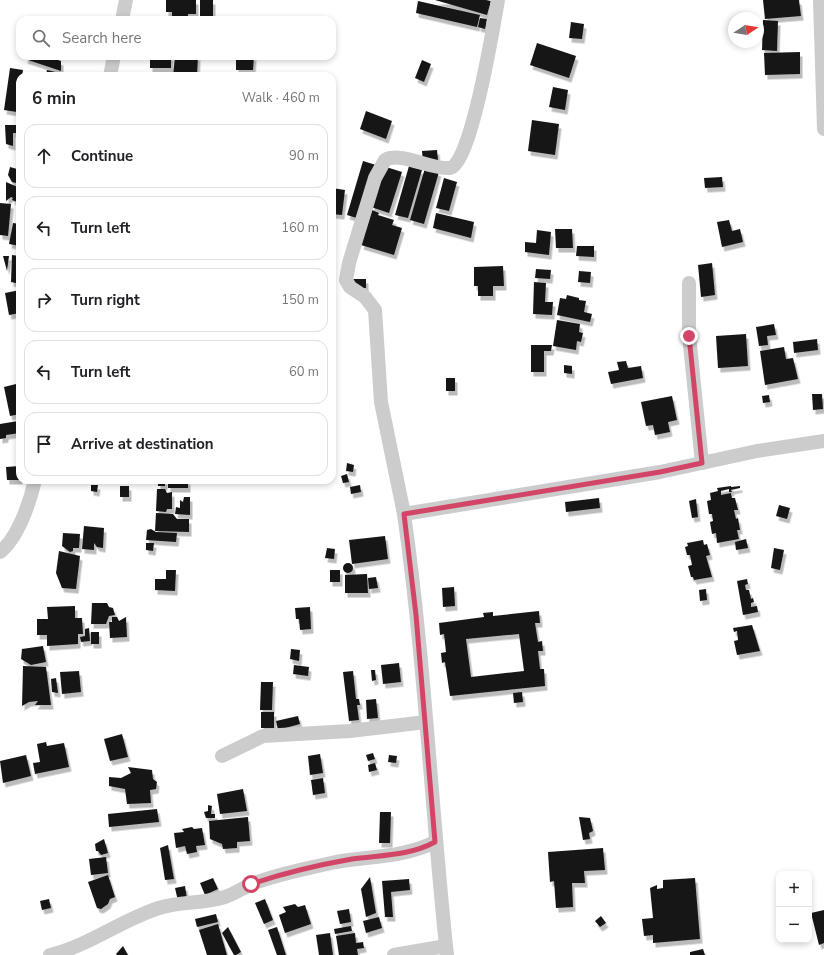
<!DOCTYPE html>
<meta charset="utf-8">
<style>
:root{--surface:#fff;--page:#f6f6f6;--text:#202124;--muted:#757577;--line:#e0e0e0}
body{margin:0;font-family:"Nunito Sans",sans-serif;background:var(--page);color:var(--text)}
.controls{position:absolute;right:12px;bottom:12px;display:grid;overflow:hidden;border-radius:8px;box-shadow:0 2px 6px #0003}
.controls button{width:36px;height:36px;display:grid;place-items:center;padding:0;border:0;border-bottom:1px solid var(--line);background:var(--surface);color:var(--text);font:20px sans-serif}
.compass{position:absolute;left:728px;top:12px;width:36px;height:36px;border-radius:50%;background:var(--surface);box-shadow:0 2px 6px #0003;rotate:78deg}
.stop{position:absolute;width:12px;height:12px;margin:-9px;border:3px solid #d34566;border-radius:50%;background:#fff}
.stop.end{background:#d34566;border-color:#fff;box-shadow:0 1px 4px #0008}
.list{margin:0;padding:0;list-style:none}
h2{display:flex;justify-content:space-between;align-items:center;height:52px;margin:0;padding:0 16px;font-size:17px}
h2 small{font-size:13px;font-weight:400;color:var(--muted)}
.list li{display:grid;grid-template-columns:26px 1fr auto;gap:12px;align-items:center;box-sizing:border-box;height:64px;margin:0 8px 8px;padding:0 8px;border:1px solid var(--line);border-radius:12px}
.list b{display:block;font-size:15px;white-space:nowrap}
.list em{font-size:13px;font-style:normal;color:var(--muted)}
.icon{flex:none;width:22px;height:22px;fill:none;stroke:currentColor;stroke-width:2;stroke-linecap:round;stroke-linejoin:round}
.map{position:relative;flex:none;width:824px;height:955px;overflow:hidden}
.search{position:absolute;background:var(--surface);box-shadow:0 2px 6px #0003;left:16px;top:16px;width:320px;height:44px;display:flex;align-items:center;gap:10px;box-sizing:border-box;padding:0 14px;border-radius:12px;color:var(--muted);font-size:15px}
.panel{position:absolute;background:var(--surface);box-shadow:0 2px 6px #0003;left:16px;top:72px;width:320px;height:412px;border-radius:12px}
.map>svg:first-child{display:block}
.building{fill:#161616;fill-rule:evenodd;filter:url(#shadow)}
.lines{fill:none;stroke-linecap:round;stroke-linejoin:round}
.street{stroke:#ccc;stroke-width:14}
.route{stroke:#d34566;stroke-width:5}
</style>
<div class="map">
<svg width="824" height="955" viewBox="0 0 824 955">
<defs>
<filter id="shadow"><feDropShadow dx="2.5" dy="4.5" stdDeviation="0" flood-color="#0004"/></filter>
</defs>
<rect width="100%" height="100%" fill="#fff"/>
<!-- building -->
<g class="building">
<polygon points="166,0 196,0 196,14 188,14 188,19 172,19 172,12 166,12"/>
<rect x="200" y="0" width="13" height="18"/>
<polygon points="435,0 486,0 491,1 487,15"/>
<polygon points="763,0 799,0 801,16 765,19"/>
<polygon points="418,1 480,15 477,27 416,13"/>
<polygon points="480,18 487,19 485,29 478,27"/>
<polygon points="763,20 778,21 777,51 762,50"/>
<polygon points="571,22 584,24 582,39 569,38"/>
<polygon points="537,43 576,56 569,78 530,65"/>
<polygon points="800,52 800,74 765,75 764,53"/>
<polygon points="26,56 46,56 61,61 61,71 25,59"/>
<rect x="150" y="56" width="21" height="12"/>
<polygon points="175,56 198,56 197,76 173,76"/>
<polygon points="236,56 254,56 253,70 236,70"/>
<polygon points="422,60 431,64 424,82 415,78"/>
<polygon points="10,68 23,70 22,76 20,76 17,112 4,110"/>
<polygon points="47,70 68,75 68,76 46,76"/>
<polygon points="553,87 568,90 565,110 549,107"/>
<polygon points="366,111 392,121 386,139 360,129"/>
<polygon points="532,120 559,124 555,155 528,151"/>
<polygon points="5,125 19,125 19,133 13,133 13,146 6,144"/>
<polygon points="437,150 438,160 423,162 422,151"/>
<polygon points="363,161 376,165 360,219 347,215"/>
<polygon points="18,166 20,167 20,184 12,182 8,175 10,167 17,169"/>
<polygon points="383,166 402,172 389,213 371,207"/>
<polygon points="409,166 422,170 408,218 395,215"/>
<polygon points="425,168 439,172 424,224 410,220"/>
<polygon points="722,177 723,187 705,188 704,178"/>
<polygon points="444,178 457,182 449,211 436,208"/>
<polygon points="6,182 20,188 20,203 12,200 13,198 11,197 6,201"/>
<polygon points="332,188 345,190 342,215 332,214"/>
<polygon points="0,203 11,204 8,236 0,235"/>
<polygon points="372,210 379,213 378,215 394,220 392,225 402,228 394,255 361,245"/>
<polygon points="436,213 474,222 471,238 433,228"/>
<polygon points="729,220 732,231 740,229 743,242 722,247 717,222"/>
<polygon points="13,223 20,224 20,246 9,244"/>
<polygon points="555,229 572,229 573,248 556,248"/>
<polygon points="537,230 551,232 549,255 525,252 525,242 536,243"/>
<polygon points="577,246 594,246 594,257 576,256"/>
<polygon points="12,255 20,256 20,284 11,282"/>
<polygon points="3,256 9,256 7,271"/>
<polygon points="712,263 715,295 701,297 698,265"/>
<polygon points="503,266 504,286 493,286 493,296 478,296 478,286 474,286 474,267"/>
<polygon points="536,269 551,270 550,279 535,278"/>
<polygon points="579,271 591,272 590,283 578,282"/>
<rect x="351" y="279" width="15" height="9"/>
<polygon points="534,282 546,283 545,302 553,302 552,315 533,314"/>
<polygon points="20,290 20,313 9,315 5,293"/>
<polygon points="567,295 579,298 579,300 586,301 584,312 592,314 590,322 557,315 560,298 566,299"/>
<polygon points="557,320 580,324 579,332 583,333 581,342 577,341 576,350 553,346"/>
<polygon points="774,324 776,335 767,336 768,345 759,346 756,327"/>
<polygon points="746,334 748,366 718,368 716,336"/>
<polygon points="817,339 818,350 794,353 793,342"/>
<polygon points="531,345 552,345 551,351 544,351 544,372 531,372"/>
<polygon points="784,347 786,359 793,358 798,379 765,385 760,351"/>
<polygon points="626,361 628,368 641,366 643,378 611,384 608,372 619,370 617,362"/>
<polygon points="564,365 572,366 572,374 564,373"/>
<rect x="446" y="378" width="9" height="13"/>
<polygon points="20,383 20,414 10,416 4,387"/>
<polygon points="812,394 822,394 823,409 813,410"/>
<polygon points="769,395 770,402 763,403 762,396"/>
<polygon points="672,396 677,420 668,422 670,432 655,435 653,425 646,426 641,402"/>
<polygon points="18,421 20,433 6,435 6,438 0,439 0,424"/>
<polygon points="347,463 354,465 353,472 346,471"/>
<polygon points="20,466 20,480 7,480 6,467"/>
<polygon points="347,474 349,482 343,483 341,476"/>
<rect x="158" y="480" width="7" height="6"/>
<rect x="168" y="480" width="20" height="8"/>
<polygon points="91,485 98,485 97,492 91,491"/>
<polygon points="360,485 361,492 351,494 350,487"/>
<rect x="120" y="486" width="9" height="11"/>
<polygon points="731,486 731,487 740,486 740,488 731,490 732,492 729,492 729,489 721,491 721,495 731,493 732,498 735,498 738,510 734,510 736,519 738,518 740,530 737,530 739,539 717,543 716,533 712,534 710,522 713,521 712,514 709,514 707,501 711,500 710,493 718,491 717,488"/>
<polygon points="157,489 165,489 167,493 172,492 172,509 167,509 166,512 156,511"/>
<polygon points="184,497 190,497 190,515 175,514 176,507 180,508 180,500 183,502"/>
<polygon points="599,498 600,508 566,512 565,502"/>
<polygon points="696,499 698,517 692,518 689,501"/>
<polygon points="779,505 790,508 787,519 776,516"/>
<polygon points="156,513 173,514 177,519 189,519 189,532 155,531"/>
<polygon points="84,526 104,528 103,548 97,547 94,543 94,550 82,549"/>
<polygon points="151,529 156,532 177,533 176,542 146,540 147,530"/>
<polygon points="63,533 80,534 79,548 73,548 73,551 70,552 62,546"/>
<polygon points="385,536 388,559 352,564 349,540"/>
<polygon points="746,539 748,548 736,550 735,542"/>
<polygon points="703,540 704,545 707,544 710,555 706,556 712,577 694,580 693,577 691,577 688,566 692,565 690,555 687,555 685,547 688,546 687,543"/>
<polygon points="146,543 154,543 153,551 146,550"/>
<polygon points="327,548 335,549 334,559 325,558"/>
<polygon points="774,548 784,550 780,570 771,568"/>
<polygon points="59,551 80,556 76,589 62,588 56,573"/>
<circle cx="348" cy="568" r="5"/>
<polygon points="166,570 176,570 175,591 155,590 155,579 166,579"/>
<rect x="330" y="570" width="10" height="12"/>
<polygon points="367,574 368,593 345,593 345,575"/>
<polygon points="376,577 378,588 369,589 368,578"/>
<polygon points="747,579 748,584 745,585 746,590 749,590 751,599 753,598 754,602 751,603 751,607 757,606 758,612 743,615 737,581"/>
<polygon points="454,587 455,606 443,607 442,588"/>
<polygon points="706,589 707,600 700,601 699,590"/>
<polygon points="92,603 107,603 109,607 113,608 115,615 109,616 106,624 91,624"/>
<polygon points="75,606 75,618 82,618 83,634 78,634 78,644 47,646 47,635 37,635 37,619 48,619 47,607"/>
<polygon points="310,607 311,629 300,630 299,619 296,619 295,608"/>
<path d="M539 611 540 623H535L538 642 542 641 543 651H538L540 669H544L545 686 450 696 445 662 442 663 441 653 446 652 444 634 440 635 439 623 484 617 483 613 493 612V616ZM519 634 524 671 471 677 466 639Z"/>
<polygon points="112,617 117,617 119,621 126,617 127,637 110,638 109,622 112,622"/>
<polygon points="752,625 760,651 737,655 734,641 738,640 737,631 734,632 733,628"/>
<polygon points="89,628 90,641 81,642 80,637 85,636 85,629"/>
<rect x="91" y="632" width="8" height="12"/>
<polygon points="43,646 46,662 31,665 21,659 22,649"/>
<polygon points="291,649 300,650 299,661 290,659"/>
<polygon points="399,663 401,682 383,684 381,665"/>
<polygon points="294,665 309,667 308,676 293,674"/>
<polygon points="23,666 46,667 51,705 35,705 38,701 29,702 22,706"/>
<polygon points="371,670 375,670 376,680 372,681"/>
<polygon points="79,671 81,692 62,694 60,672"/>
<polygon points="353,671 356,699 359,699 360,705 357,705 359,720 349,721 343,672"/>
<polygon points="56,678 58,693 52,692 51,679"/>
<polygon points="261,682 273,682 272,710 260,710"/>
<polygon points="522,692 523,702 514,703 513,693"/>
<polygon points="376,699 378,718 367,719 366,700"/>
<rect x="261" y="712" width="13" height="16"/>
<polygon points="298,716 300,724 278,730 276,721"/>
<polygon points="122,734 128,757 110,761 104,739"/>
<polygon points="46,742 47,746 64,743 69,767 35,774 33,763 40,762 37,744"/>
<polygon points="373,753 375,759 368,761 366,755"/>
<polygon points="320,754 323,773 310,775 308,756"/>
<polygon points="26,755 31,776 3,783 0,761"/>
<polygon points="389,755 397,756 396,763 388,762"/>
<polygon points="375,763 377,770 369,772 368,765"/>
<polygon points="128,767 152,770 153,779 157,782 156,789 150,790 151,803 127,804 125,789 109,786 109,777 121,778 131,773"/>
<polygon points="323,778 325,793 313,795 311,780"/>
<polygon points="243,789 247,811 220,814 217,794"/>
<polygon points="208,805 212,806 211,814 215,814 215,818 206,818 204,812 208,811"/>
<polygon points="157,809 159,822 109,827 108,814"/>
<polygon points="380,812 391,812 390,843 379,843"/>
<polygon points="248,817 250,841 237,842 237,848 223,849 222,844 210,839 209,821"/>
<polygon points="579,817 590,818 593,831 589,833 590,839 583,840"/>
<polygon points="192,827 194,829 202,828 205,845 196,846 197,852 187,854 185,846 176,848 174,833 184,832 182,829"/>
<polygon points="104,839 108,853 101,855 98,851 96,851 95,844"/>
<polygon points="168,845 174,879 165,880 160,848"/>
<polygon points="603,848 605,870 584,871 585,883 572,883 573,907 556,908 554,881 550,882 548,852"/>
<polygon points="106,857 108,873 91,875 89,859"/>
<polygon points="108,875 115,897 110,899 108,904 101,909 97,908 88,882"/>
<polygon points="370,877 376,913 366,917 361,889"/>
<polygon points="213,878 218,889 205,895 200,883"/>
<polygon points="695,878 700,939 653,943 653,935 644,936 642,919 653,918 650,888 657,885 657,889 663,888 663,880"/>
<polygon points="409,879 410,890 391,892 393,917 385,917 382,881"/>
<polygon points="185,886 187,899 178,901 175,888"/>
<polygon points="49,899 51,908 42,910 40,901"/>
<polygon points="265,899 273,920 264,924 255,903"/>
<polygon points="295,904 298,907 305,905 311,924 285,933 279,915 286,912 283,907"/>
<polygon points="349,909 351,922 340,924 337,911"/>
<polygon points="824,910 824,943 819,945 811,913"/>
<polygon points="216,914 218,922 197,927 195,919"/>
<polygon points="601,916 606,923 600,927 595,921"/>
<polygon points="379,917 382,928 366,933 363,921"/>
<polygon points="218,924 227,955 207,955 199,930"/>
<polygon points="351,926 352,931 335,934 334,929"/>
<polygon points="228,927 241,952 236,955 234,955 222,933"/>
<polygon points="277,927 286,955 277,955 268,930"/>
<polygon points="330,933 333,955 319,955 316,935"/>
<polygon points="355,933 356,943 363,942 364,948 357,949 358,955 339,955 336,936"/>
<polygon points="123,946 128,955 117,955 116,954"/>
<polygon points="703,949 705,955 690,955 690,952"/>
</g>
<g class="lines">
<!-- street -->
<g class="street">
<polyline points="820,0 824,129"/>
<polyline points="122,20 126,0"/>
<polyline points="110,76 114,56"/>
<polyline points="689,283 689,335 702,463"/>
<path d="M404 514 381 402 375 310 365 297 350 287 346 280 349 263 375 178 385 160C401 151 431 170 450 168 471 165 494 23 498 0"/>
<path d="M0 552C18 538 30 502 35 480"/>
<polyline points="222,756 263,736 350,731 426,722"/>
<path d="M50 955C89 946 121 920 159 908 180 901 203 904 225 897 234 894 243 888 252 884 277 874 305 869 331 863 366 856 403 858 435 842"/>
<polyline points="394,955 446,946"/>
<path d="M447 955C431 808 425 660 404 514L660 472 757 451 824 441"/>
</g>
</g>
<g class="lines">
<!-- route -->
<path class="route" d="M251 884C284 873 318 865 352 859 381 855 409 856 435 842L416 615 404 514 660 472 702 463 689 336"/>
</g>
</svg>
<div class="controls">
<button>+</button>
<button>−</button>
</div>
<svg class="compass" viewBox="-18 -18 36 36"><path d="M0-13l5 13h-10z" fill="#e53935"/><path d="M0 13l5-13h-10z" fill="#757577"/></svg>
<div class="stop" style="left:251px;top:884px"></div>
<div class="stop end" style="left:689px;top:336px"></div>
<div class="search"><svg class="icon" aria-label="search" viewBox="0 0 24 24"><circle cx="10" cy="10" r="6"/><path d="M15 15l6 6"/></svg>Search here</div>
<section class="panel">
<h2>6 min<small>Walk · 460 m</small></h2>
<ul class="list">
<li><svg class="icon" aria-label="ahead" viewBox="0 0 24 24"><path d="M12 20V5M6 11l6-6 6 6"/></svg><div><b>Continue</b></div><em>90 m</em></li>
<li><svg class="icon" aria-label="left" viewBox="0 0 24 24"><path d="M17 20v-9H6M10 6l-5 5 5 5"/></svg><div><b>Turn left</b></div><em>160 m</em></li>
<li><svg class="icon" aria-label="right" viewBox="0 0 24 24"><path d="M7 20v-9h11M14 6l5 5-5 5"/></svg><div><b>Turn right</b></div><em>150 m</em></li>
<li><svg class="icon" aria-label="left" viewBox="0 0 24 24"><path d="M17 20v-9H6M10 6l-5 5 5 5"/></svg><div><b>Turn left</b></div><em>60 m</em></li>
<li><svg class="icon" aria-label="arrive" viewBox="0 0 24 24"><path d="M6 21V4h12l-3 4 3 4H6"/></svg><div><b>Arrive at destination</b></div></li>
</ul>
</section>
</div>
